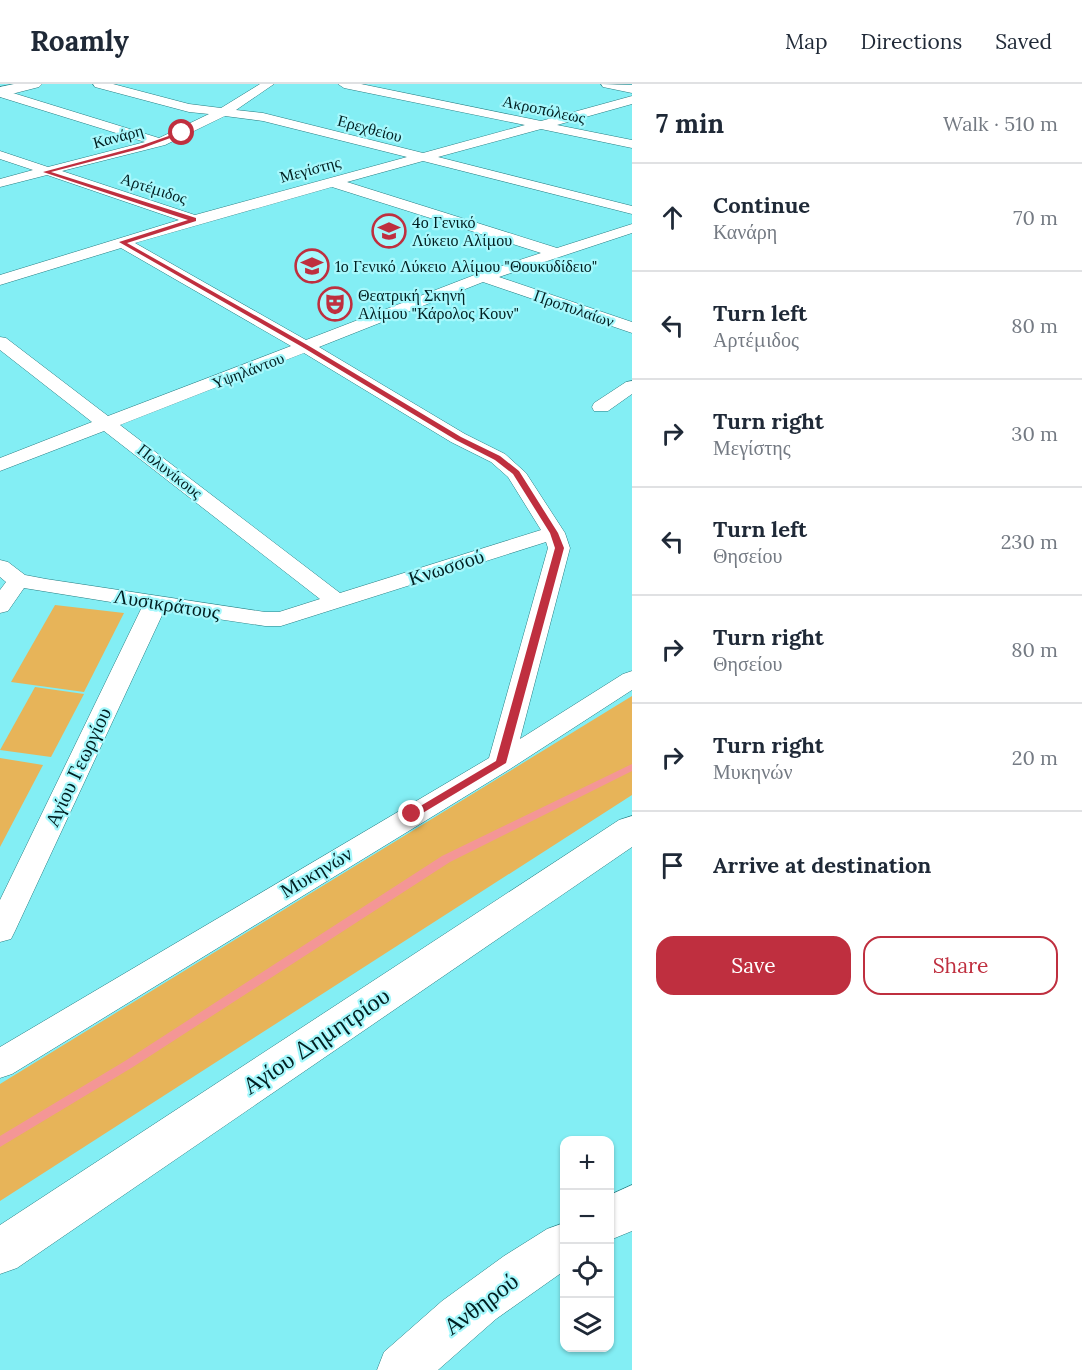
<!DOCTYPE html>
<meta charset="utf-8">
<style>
:root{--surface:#fff;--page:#f6f6f7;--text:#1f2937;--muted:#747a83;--line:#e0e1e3;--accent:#bf2f3f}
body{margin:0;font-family:Lora,serif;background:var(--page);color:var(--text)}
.controls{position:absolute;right:18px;bottom:18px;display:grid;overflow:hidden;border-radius:12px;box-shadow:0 2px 4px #0004}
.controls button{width:54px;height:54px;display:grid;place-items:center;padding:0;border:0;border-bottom:2px solid var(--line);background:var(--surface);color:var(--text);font:30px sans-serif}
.stop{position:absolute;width:18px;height:18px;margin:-14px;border:4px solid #bf2f3f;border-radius:50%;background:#fff}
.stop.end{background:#bf2f3f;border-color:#fff;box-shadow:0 2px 6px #0008}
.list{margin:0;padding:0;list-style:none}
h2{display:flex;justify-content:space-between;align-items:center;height:78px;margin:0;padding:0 24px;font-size:26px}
h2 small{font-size:20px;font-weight:400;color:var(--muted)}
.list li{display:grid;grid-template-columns:39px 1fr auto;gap:18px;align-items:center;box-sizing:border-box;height:108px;padding:0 24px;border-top:2px solid var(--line)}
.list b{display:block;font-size:22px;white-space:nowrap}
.list p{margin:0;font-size:20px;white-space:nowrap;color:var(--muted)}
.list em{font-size:20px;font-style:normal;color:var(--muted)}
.actions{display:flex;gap:12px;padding:18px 24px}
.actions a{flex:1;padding:14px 0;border:2px solid var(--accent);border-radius:18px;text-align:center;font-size:21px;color:var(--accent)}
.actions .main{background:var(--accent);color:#fff}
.icon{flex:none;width:33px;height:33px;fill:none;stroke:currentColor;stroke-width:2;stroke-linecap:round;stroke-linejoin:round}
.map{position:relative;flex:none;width:632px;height:1286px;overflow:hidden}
header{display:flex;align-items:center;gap:36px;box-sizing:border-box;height:84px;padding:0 30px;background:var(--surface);border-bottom:2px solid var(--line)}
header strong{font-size:28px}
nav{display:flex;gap:33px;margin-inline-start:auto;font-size:21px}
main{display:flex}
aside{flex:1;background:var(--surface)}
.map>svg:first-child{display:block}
.green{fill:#e7b459}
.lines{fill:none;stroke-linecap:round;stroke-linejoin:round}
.stream{fill:#f49696;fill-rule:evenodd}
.street-casing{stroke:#277d82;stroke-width:1}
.secondary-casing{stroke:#277d82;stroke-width:1}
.street{fill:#fff;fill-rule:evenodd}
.secondary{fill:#fff;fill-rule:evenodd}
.route{fill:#bf2f3f}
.labels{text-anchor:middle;stroke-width:4.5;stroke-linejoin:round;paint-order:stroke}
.far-street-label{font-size:16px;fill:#001f21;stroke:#a6f8fc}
.far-poi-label{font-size:16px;fill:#001f21;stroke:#a6f8fc;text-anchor:start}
.street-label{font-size:20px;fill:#001f21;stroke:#a6f8fc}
.near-street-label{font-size:24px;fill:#001f21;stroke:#a6f8fc}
</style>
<header>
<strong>Roamly</strong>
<nav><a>Map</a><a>Directions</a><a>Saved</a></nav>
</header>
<main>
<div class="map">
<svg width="632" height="1286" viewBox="0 0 632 1286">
<rect width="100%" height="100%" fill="#83eef4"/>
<!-- green -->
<g class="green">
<polygon points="55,521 124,529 84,608 11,598"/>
<polygon points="35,603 84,610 51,673 0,666"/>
<polygon points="632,612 632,711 0,1117 0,1000"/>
<polygon points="0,674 43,681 0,763"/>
</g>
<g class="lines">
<!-- stream -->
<polygon class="stream" points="632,680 632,687 450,778 133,983 0,1063 0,1052 125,977 442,772"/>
<defs>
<g id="street">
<path d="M93 0H113L189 20 221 24 260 0H274L236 26 263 29 423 69 525 41 344 4 338 0H361L541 37 632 12V20L557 41 632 56V64L541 45 438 73 632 122V130L423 77 347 98 557 164 632 140V149L499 193 632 238V249L483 198 319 263 465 350 505 370 526 389 565 449 570 464 520 655 623 590 632 587V606L510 685 12 990 0 994V963L489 674 548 464 546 458 281 542H265L164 527 15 847 11 855 0 858V816L142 523 24 504 8 527 0 529V506L6 498 0 493V476L8 478 25 491 46 495 265 528H279L320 515 104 347 0 387V374L92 338 0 266V253L6 254 108 332 291 262 121 164 0 201V191L179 136 47 91 0 103V95L33 86 0 75V67L48 83 145 58 0 13V5L159 54 209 30 189 28 95 3ZM225 32 263 37 407 73 195 131 62 87 165 61ZM332 103 541 169 477 190 306 256 135 159ZM304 269 451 358 491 378 508 393 541 446 340 509 120 341Z"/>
<polygon points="601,0 632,1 632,9 603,3"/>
<polygon points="632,297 632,310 608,327 594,327 592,323 594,319 626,298"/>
</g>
<g id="secondary">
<polygon points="14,0 42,0 39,3 0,13 0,3"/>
<polygon points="632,732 632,763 17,1184 0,1190 0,1141 619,736"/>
<polygon points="632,1101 632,1147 610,1156 610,1111"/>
<polygon points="564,1139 564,1187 496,1235 438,1286 377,1286 384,1268 442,1217 504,1172 547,1145"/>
</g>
</defs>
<!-- street casing -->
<use href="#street" class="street-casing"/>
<!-- secondary casing -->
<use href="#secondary" class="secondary-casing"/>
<!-- street -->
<use href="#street" class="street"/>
<!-- secondary -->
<use href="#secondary" class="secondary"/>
</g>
<!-- route -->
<polygon class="route" points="180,48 184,49 143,64 51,88 196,134 196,137 127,159 309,262 461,353 500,372 519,387 558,449 564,464 506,679 416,733 408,733 407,730 496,677 555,464 550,449 513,390 495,376 456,356 304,264 119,158 188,136 43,88 140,62"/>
<!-- icons -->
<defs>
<symbol id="school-ring" viewBox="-11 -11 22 22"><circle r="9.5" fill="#a6f8fc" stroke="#bf2f3f" stroke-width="1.5"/><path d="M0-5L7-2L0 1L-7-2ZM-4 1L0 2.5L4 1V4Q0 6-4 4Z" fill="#bf2f3f"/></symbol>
<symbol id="theatre-ring" viewBox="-11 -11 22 22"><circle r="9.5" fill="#a6f8fc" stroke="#bf2f3f" stroke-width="1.5"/><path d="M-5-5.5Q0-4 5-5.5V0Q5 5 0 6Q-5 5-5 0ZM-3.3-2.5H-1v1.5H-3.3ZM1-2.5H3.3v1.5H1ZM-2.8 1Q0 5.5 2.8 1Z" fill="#bf2f3f"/></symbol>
</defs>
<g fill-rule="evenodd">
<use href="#school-ring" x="370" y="128" width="38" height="38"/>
<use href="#school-ring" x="293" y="163" width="38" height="38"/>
<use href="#theatre-ring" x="316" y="201" width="38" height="38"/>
</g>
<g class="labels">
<!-- far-street labels -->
<g class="far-street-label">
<text transform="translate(544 25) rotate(12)" y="6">Ακροπόλεως</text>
<text transform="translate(370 44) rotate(15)" y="6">Ερεχθείου</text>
<text transform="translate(118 52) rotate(-15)" y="6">Κανάρη</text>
<text transform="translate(310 85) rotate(-15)" y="6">Μεγίστης</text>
<text transform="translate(154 104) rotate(18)" y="6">Αρτέμιδος</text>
<text transform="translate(574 224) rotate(19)" y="6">Προπυλαίων</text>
<text transform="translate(248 286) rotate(-21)" y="6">Υψηλάντου</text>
<text transform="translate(170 387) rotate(38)" y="6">Πολυνίκους</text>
</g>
<!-- far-poi labels -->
<g class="far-poi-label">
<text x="412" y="144">4ο Γενικό<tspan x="412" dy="18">Λύκειο Αλίμου</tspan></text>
<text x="335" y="188">1ο Γενικό Λύκειο Αλίμου "Θουκυδίδειο"</text>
<text x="358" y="217">Θεατρική Σκηνή<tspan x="358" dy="18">Αλίμου "Κάρολος Κουν"</tspan></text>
</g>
<!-- street labels -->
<g class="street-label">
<text transform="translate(446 483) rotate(-18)" y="7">Κνωσσού</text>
<text transform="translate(167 520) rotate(9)" y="7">Λυσικράτους</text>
<text transform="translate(78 683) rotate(-65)" y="7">Αγίου Γεωργίου</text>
<text transform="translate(316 788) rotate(-31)" y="7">Μυκηνών</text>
</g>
<!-- near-street labels -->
<g class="near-street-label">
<text transform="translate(316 957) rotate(-34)" y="8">Αγίου Δημητρίου</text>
<text transform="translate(481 1220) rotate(-37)" y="8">Ανθηρού</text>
</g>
</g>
</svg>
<div class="controls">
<button>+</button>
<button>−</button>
<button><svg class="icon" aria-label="locate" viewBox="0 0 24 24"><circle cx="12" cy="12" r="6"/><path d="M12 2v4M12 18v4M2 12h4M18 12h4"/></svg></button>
<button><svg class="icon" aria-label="layers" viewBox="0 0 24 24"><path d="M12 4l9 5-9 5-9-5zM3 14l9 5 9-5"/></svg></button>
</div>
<div class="stop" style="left:182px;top:49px"></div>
<div class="stop end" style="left:412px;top:730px"></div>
</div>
<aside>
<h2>7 min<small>Walk · 510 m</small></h2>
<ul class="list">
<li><svg class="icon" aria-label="ahead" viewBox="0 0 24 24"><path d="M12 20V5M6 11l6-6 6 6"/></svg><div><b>Continue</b><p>Κανάρη</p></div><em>70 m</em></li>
<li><svg class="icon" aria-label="left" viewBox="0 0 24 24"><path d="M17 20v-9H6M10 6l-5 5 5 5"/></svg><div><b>Turn left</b><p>Αρτέμιδος</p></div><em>80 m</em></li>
<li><svg class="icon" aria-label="right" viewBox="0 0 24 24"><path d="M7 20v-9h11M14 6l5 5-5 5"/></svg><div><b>Turn right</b><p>Μεγίστης</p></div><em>30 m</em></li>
<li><svg class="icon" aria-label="left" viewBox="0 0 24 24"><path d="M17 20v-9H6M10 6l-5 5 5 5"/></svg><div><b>Turn left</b><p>Θησείου</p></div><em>230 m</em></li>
<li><svg class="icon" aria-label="right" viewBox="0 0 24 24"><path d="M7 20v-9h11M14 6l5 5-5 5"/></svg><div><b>Turn right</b><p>Θησείου</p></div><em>80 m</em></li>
<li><svg class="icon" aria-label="right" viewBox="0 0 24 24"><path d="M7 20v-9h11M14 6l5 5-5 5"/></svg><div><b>Turn right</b><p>Μυκηνών</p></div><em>20 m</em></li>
<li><svg class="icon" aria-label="arrive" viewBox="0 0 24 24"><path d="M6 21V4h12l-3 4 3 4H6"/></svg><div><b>Arrive at destination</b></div></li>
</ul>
<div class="actions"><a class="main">Save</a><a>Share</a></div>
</aside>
</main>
